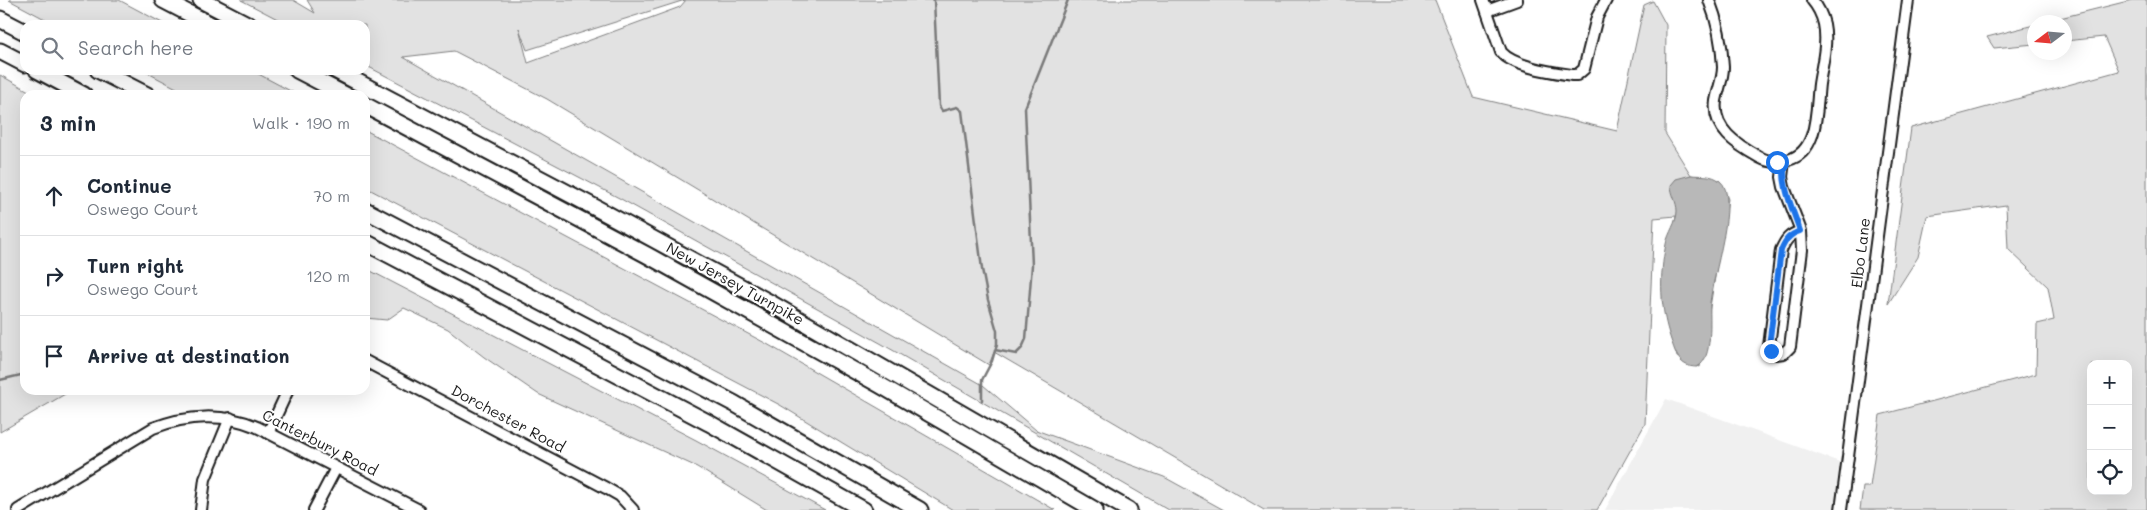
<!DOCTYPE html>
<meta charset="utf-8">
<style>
:root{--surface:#fff;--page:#f2f2f3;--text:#1f2937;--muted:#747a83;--line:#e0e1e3}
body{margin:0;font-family:Mali,sans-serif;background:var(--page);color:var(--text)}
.controls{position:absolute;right:15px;bottom:15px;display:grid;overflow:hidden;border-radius:10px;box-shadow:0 5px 20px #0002}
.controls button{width:45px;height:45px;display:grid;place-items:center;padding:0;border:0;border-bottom:1px solid var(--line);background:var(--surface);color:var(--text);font:25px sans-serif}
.compass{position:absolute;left:2027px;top:15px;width:45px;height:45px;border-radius:50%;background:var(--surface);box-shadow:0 5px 20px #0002;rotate:254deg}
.stop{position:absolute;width:15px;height:15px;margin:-11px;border:4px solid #1a73e8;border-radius:50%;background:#fff}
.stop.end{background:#1a73e8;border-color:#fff;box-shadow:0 1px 5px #0008}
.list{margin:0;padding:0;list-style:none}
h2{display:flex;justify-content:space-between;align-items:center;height:65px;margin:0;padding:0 20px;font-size:21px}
h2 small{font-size:16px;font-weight:400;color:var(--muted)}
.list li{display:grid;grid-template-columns:32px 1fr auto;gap:15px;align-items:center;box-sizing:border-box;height:80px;padding:0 20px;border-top:1px solid var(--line)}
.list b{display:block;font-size:19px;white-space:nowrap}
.list p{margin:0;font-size:16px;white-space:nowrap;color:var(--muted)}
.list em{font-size:16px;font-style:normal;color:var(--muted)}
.icon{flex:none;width:28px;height:28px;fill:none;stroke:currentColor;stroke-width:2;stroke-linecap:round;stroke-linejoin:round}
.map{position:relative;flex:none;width:2147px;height:510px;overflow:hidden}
.search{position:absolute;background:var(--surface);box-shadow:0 5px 20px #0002;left:20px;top:20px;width:350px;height:55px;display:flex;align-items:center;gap:12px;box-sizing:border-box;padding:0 18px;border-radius:15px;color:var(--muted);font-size:19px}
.panel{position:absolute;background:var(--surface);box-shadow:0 5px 20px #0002;left:20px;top:90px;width:350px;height:305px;border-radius:15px}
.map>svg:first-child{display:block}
.built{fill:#f0f0f0}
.green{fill:#e2e2e2;stroke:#7f7f7f;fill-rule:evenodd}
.water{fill:#b8b8b8;stroke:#7a7a7a}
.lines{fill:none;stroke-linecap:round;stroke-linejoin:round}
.stream{stroke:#7a7a7a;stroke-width:2.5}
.minor-casing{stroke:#1c1c1c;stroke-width:14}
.highway-casing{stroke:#1c1c1c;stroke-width:19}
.minor{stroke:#fff;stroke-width:10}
.highway{stroke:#fff;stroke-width:15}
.route{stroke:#1a73e8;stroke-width:6}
.labels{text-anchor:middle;stroke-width:4;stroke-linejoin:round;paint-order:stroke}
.street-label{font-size:15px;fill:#1c1c1c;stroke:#fff}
</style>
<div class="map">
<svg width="2147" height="510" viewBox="0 0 2147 510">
<rect width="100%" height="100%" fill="#fff"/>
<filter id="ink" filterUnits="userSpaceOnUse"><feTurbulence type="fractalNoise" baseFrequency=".02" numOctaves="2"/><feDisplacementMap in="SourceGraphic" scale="10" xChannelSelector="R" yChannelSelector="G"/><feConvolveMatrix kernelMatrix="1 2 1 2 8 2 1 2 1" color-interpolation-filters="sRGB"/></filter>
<g filter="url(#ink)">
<!-- built -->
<polygon class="built" points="1666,399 1845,464 1838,510 1605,510"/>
<!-- green -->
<g class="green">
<polygon points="9,0 119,0 166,25 56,25"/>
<polygon points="241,0 293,0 315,13 307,0 685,0 527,50 519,28 528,63 680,7 686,0 1435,0 1473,97 1617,131 1644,5 1653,1 1666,25 1665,133 1691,175 1719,180 1728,199 1700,367 1677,357 1662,300 1676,216 1654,218 1645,424 1597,510 1264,510 994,352 989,365 547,99 454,51 403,57 983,385 1036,430 1164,477 1224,510 1169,510 882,344 621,199 365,65 365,25 289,25"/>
<path d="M2132 0H2147V510H1860L1863 487H1870L1880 415 2036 374 2037 324 2054 320 2048 287 2008 249 2006 205 1927 216 1918 257 1888 304 1911 128 2119 71 2104 37 2065 41 2064 22H2044ZM2091 364H2128V491H2091Z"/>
<polygon points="2034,25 2034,44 1994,48 1987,37"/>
<polygon points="142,70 251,70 298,95 190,95"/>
<polygon points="0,75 36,95 25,95 25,390 72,390 0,432"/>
<polygon points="365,130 767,344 1055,510 953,510 780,405 365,187"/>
<polygon points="365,268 696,440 825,510 767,510 697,467 538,394 484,357 448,329 404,308 387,320 365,318"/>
</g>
<!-- water -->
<path class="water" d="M1691 175C1700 176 1712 174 1720 181 1740 196 1712 278 1710 303 1709 318 1714 359 1697 367 1679 367 1676 354 1671 340 1660 308 1659 277 1666 244 1668 233 1677 222 1677 211 1677 202 1671 194 1671 185L1676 179Z"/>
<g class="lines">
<!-- stream -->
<g class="stream">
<polyline points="934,0 939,106 942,111 957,107 962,111 982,269 988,300 997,331 997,344 992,361 982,380 982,400"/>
<polyline points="995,350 1016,354 1022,348 1026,339 1032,265 1025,108 1068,0"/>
<polyline points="0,380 25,374"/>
</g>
<defs>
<g id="minor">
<path d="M1483 0 1501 52C1514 67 1552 72 1572 75H1577L1584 69 1597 17 1606 0"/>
<path d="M1709 0C1717 20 1722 45 1723 67 1723 79 1718 89 1716 101 1712 129 1737 145 1759 157 1768 162 1778 163 1788 160 1819 152 1816 109 1819 84 1822 64 1828 44 1824 24 1822 15 1818 7 1812 0"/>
<polyline points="1487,11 1517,0"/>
<path d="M1784 161 1782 177 1784 187 1801 231 1802 250 1790 347 1784 353 1776 354 1769 346 1781 250C1786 239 1789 235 1801 231"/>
<polyline points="365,361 606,488 620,496 633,510"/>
<polyline points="268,433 288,390"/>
<path d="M18 510 153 428C187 415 224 413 257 427L419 510"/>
<polyline points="201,510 205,479 230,418"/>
<polyline points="314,510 336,468"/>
<polyline points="1841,510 1908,0"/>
</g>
<g id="highway">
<polyline points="163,0 211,25"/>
<polyline points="201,0 249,25"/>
<polyline points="0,19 25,32"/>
<polyline points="0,51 25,64"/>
<polyline points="37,70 84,95"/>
<polyline points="98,70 147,95"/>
<polyline points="297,70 345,95"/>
<polyline points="335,70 598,209 767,301 1129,510"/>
<polyline points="365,105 647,255 880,385 1095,510"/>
<polyline points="365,210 735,404 920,510"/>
<polyline points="365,242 709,423 864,510"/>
</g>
</defs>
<!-- minor casing -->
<use href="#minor" class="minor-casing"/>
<!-- highway casing -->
<use href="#highway" class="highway-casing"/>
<!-- minor -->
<use href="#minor" class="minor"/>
<!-- highway -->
<use href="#highway" class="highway"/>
</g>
</g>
<g class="lines" filter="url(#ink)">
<!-- route -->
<path class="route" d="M1771 351 1769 346 1781 250C1786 239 1789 235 1800 231 1792 207 1782 188 1784 162H1777"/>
</g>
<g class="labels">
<!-- street labels -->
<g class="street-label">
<text transform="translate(1861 253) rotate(-83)" y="5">Elbo Lane</text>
<text transform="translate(735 284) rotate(29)" y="5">New Jersey Turnpike</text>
<text transform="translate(508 419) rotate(28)" y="5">Dorchester Road</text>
<text transform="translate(320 443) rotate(27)" y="5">Canterbury Road</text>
</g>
</g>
</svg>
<div class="controls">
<button>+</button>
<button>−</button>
<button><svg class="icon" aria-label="locate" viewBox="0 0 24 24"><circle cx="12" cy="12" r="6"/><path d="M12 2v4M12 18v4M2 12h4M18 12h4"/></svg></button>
</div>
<svg class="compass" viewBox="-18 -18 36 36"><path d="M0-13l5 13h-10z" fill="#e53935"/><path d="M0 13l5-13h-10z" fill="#747a83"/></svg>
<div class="stop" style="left:1777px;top:162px"></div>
<div class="stop end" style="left:1771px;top:351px"></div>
<div class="search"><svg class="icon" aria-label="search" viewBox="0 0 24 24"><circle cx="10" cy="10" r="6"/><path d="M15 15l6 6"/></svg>Search here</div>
<section class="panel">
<h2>3 min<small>Walk · 190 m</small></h2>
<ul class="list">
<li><svg class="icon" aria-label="ahead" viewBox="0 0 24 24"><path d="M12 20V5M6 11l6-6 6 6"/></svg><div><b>Continue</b><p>Oswego Court</p></div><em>70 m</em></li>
<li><svg class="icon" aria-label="right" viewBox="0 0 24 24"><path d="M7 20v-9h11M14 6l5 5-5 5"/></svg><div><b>Turn right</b><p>Oswego Court</p></div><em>120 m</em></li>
<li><svg class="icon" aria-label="arrive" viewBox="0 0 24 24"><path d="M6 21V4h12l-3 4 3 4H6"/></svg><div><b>Arrive at destination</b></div></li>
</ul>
</section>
</div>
